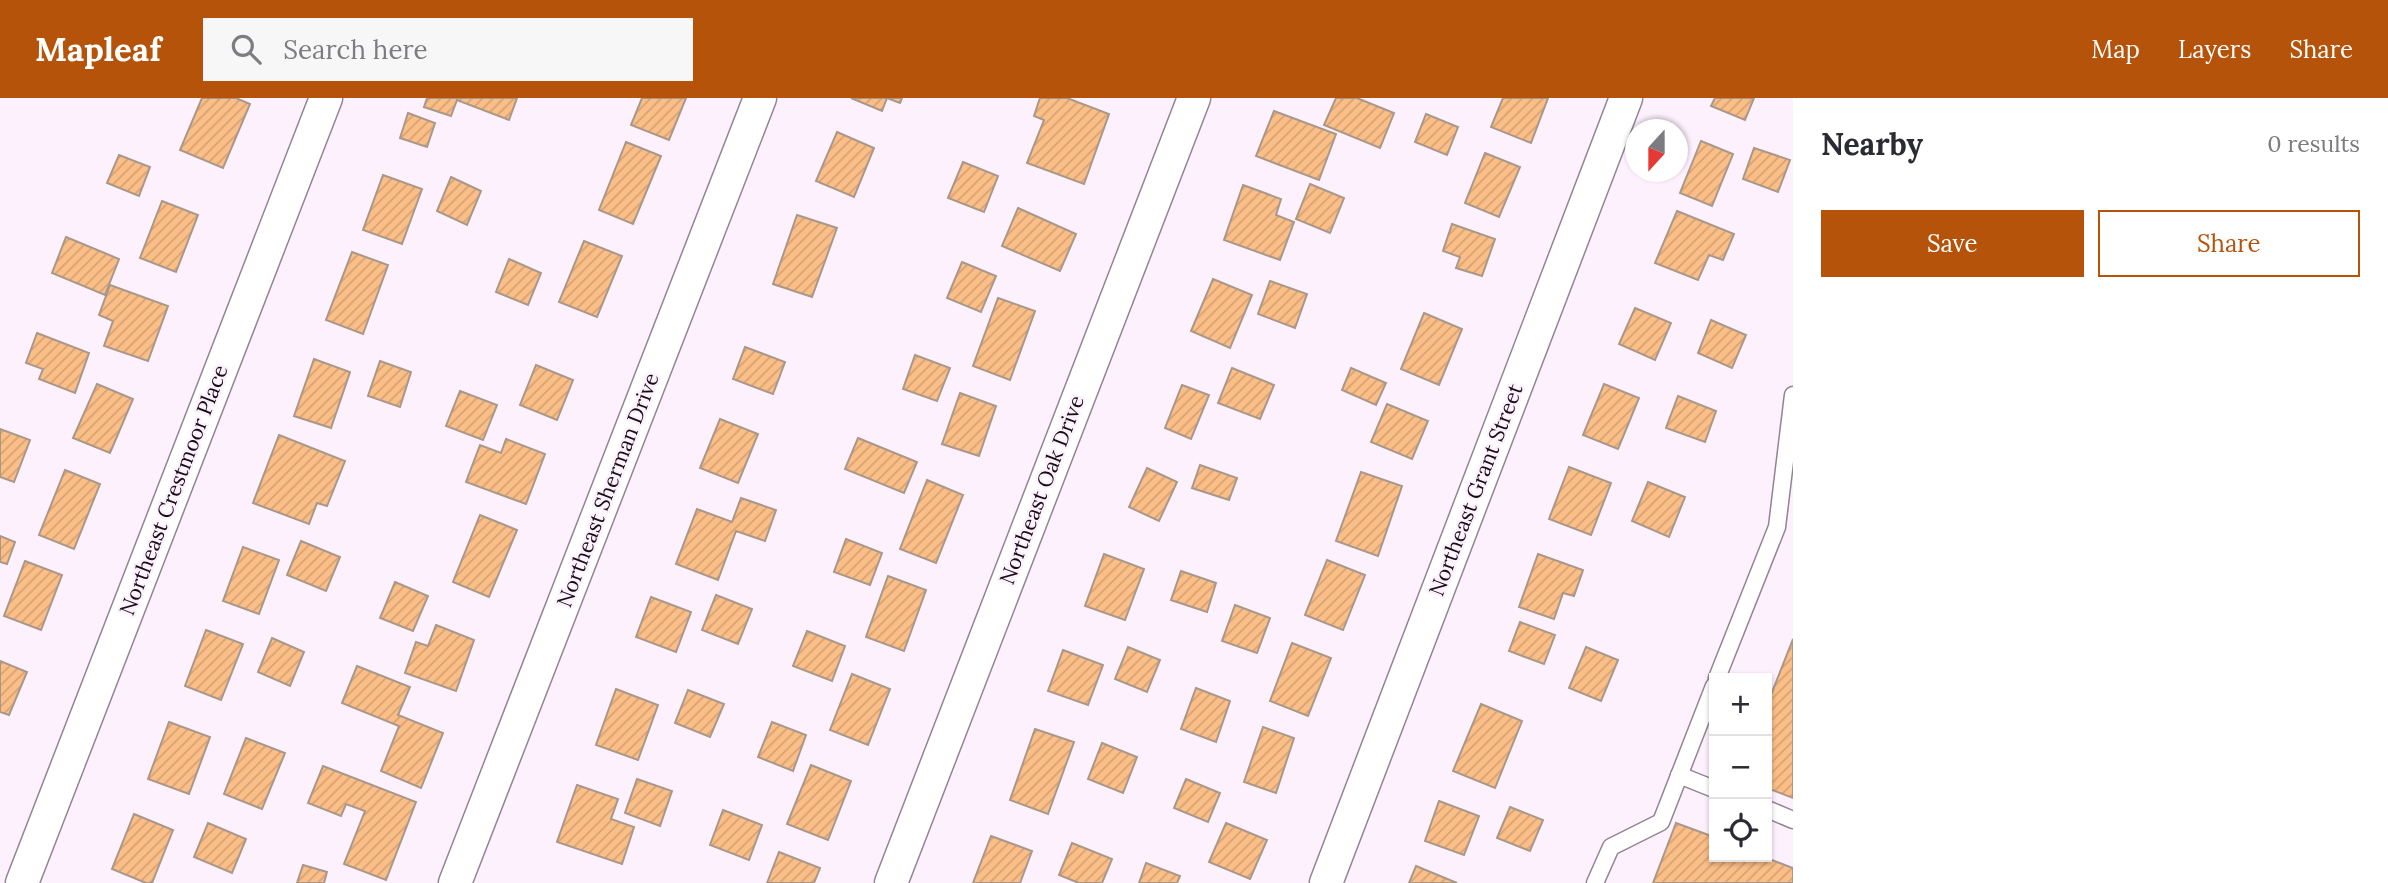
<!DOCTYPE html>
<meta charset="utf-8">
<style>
:root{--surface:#fff;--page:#f7f7f7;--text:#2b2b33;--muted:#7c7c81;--line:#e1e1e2;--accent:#b45309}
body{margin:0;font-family:Lora,serif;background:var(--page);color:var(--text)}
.controls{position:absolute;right:21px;bottom:21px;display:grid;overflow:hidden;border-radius:0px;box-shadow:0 2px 5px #0004}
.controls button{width:63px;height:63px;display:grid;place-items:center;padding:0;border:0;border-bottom:2px solid var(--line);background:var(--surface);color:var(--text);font:35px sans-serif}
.compass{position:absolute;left:1625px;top:21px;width:63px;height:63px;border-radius:50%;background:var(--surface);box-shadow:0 2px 5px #0004;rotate:201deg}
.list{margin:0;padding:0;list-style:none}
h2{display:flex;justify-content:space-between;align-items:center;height:91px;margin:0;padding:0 28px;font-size:30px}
h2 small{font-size:23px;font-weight:400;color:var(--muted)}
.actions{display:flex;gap:14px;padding:21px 28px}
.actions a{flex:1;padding:16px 0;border:2px solid var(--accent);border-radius:0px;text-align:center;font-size:24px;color:var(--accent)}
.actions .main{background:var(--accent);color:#fff}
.icon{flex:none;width:38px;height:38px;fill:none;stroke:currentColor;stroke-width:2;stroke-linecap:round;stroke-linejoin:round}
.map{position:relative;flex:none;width:1793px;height:785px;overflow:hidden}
header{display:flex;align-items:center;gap:42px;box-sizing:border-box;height:98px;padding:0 35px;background:var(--accent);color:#fff}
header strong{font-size:33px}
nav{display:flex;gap:38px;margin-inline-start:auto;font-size:24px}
.search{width:490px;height:63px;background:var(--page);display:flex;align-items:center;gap:18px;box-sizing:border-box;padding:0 24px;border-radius:0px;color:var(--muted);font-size:26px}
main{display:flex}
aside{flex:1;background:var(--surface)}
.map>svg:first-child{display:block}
.building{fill:url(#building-hatch);stroke:#a9988a;stroke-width:2}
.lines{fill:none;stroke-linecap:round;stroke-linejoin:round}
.lane-casing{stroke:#938493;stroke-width:19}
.street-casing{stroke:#938493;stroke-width:35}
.lane{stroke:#fff;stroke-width:16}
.street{stroke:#fff;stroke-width:32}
.labels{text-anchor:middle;stroke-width:5;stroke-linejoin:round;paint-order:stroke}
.street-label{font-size:21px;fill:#150f15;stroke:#fef1fe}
</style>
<header>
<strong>Mapleaf</strong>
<div class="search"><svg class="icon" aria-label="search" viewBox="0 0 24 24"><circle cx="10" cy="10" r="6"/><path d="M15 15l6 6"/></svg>Search here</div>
<nav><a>Map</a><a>Layers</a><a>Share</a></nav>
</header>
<main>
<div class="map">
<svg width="1793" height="785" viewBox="0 0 1793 785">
<defs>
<pattern id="building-hatch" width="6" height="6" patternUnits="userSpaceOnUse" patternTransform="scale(1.75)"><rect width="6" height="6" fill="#fbbe87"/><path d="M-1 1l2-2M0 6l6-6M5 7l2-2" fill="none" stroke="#d6a274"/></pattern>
</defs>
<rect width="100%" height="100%" fill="#fef1fe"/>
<!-- building -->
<g class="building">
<polygon points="202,0 236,0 250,6 223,70 180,52"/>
<polygon points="427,0 517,0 509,22 457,2 451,18 424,9"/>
<polygon points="642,0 686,0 669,42 631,27"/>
<polygon points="851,0 902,0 900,5 887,0 882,13"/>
<polygon points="1040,0 1067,0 1109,16 1084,86 1027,65 1044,22 1034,18"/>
<polygon points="1336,0 1357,0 1394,15 1380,50 1324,27"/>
<polygon points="1503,0 1548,0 1531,45 1491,29"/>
<polygon points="1715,0 1754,0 1745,22 1711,8"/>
<polygon points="1274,13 1336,36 1319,82 1256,58"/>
<polygon points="408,15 435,25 427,49 400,40"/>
<polygon points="1426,16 1458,29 1447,57 1415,44"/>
<polygon points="837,34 874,50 854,99 816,83"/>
<polygon points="1701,43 1733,56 1712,108 1680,95"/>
<polygon points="626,44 661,58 633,126 599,112"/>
<polygon points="1754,50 1790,62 1778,94 1743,81"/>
<polygon points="1485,55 1520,69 1499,119 1465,105"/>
<polygon points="119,57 150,69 139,98 107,85"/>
<polygon points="963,64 998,78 984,114 948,100"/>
<polygon points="383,77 422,91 402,146 363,132"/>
<polygon points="451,79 481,93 467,127 437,113"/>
<polygon points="1310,86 1344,100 1330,135 1296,121"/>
<polygon points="1243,87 1281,101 1276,117 1294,124 1280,162 1224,142"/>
<polygon points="162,103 198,117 176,174 140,160"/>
<polygon points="1018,110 1076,136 1060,173 1002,148"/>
<polygon points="1677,113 1734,136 1723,162 1709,157 1698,182 1655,165"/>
<polygon points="797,117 837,130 812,199 773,186"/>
<polygon points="1452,126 1495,141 1482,178 1456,170 1460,159 1443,153"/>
<polygon points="66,139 119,161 105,197 52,175"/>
<polygon points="584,143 622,158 597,219 559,204"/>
<polygon points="352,154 388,167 363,236 326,222"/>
<polygon points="509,161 541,175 528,207 496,194"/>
<polygon points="962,164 996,178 981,214 947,200"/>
<polygon points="1213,181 1252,197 1230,250 1191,233"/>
<polygon points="1270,183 1307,196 1295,230 1258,216"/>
<polygon points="110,187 168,208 148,263 104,248 113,223 99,217"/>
<polygon points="998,200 1035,213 1010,282 973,268"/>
<polygon points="1635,210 1671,225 1655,262 1619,246"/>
<polygon points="1424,215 1462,231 1439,287 1401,271"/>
<polygon points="1711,222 1746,237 1732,270 1698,255"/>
<polygon points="37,235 89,255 75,295 39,281 43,271 26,265"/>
<polygon points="745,249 785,264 773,296 733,281"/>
<polygon points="915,257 950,270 937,303 903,291"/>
<polygon points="314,261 350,274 331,330 294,318"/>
<polygon points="380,263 411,274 400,309 368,298"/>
<polygon points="536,267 573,282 557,322 520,307"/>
<polygon points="1232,270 1274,287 1260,321 1218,305"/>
<polygon points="1351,270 1386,285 1376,307 1342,292"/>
<polygon points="97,286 133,301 110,355 73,340"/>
<polygon points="1604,286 1639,300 1618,351 1583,337"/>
<polygon points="1182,287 1209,297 1191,341 1165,330"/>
<polygon points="460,293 497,307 483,342 446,328"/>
<polygon points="960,295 996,308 979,358 942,346"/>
<polygon points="1678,298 1716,313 1705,344 1666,330"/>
<polygon points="1387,306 1428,323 1412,361 1371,344"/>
<polygon points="720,321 758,336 738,385 700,370"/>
<polygon points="0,331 30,342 14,384 0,379"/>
<polygon points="279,337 345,363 327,408 317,405 309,426 253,405"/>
<polygon points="858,340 917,364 904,395 845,371"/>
<polygon points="506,341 545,356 526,406 466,384 480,347 501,355"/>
<polygon points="1200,367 1237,380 1229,402 1192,390"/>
<polygon points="1569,369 1611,385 1591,437 1549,421"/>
<polygon points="1147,370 1177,384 1159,423 1129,409"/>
<polygon points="65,372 100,386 74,451 39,437"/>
<polygon points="1361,374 1402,388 1378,458 1336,443"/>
<polygon points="927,382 963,397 936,465 900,451"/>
<polygon points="1648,384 1685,399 1669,439 1632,423"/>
<polygon points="741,400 776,412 765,443 736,433 718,482 676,466 697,411 732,424"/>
<polygon points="480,417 517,432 489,499 453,484"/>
<polygon points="0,438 15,444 7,466 0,464"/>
<polygon points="846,441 882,455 870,487 834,474"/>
<polygon points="301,443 340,459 326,493 287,477"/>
<polygon points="243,449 279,462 259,516 223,503"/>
<polygon points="1104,456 1144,471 1125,522 1085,508"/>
<polygon points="1538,456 1583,472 1574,498 1563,495 1554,521 1519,509"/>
<polygon points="1327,462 1365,477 1343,532 1305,517"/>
<polygon points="25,463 62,477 41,532 4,518"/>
<polygon points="1181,473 1216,485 1207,514 1171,502"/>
<polygon points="888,478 926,492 904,553 866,539"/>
<polygon points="395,484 428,498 413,533 380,520"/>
<polygon points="716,497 752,511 738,546 702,532"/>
<polygon points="651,499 691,514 676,554 636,539"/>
<polygon points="1235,507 1270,520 1257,555 1222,543"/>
<polygon points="1520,524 1555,537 1544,566 1509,553"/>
<polygon points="436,527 474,542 456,593 405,575 416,544 428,548"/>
<polygon points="206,532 243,546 221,602 185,588"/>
<polygon points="807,533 845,548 832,583 793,568"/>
<polygon points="272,540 304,554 290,588 258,574"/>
<polygon points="1793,541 1793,700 1767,690 1767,607"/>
<polygon points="1292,545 1331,560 1308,618 1270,603"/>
<polygon points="1128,549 1160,562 1147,594 1115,581"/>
<polygon points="1586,549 1618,562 1601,603 1569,590"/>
<polygon points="1063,552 1103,567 1088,607 1048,593"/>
<polygon points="0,563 27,574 9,617 0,614"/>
<polygon points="357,568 410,589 398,617 443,635 421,690 381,673 399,628 342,605"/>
<polygon points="852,576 890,591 868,647 830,632"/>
<polygon points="1196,590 1230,603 1216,644 1181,631"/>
<polygon points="616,591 658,607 638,662 596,647"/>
<polygon points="688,592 724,606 710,639 675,625"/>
<polygon points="1481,606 1522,623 1495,690 1453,673"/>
<polygon points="169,624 210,639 189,696 148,681"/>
<polygon points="772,624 806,637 793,673 758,659"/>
<polygon points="1263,629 1294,640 1276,695 1244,684"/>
<polygon points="1035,631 1074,644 1048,716 1010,702"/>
<polygon points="246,640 285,655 262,711 224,696"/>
<polygon points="1102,645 1137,659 1123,695 1088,681"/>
<polygon points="811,667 851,683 828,742 787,726"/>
<polygon points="323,668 416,704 386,782 344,766 365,713 346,706 341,718 308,705"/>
<polygon points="637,681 672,693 660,728 625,715"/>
<polygon points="1186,681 1220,695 1208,724 1174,710"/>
<polygon points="577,687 618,701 611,721 634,729 622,766 557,744"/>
<polygon points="1439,703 1479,718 1464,757 1425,743"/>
<polygon points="1510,709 1543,722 1530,753 1497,740"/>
<polygon points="723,712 762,727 749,762 710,747"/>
<polygon points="134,716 173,732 152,785 146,785 112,771"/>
<polygon points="208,725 246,741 232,775 194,759"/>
<polygon points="1226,725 1267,742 1250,781 1209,764"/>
<polygon points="1676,725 1714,739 1714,759 1764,759 1793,770 1793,785 1653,785"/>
<polygon points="991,738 1032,753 1020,785 973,785"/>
<polygon points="1072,745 1112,761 1102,785 1079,785 1059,777"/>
<polygon points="779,754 820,770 814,785 767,785"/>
<polygon points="1146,765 1180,778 1177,785 1139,785"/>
<polygon points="303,767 327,774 324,785 297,785"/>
<polygon points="1416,768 1457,785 1409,785"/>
</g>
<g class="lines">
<defs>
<g id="lane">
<polyline points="1717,580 1777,429 1793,297"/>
<polyline points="1679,677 1714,691"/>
<polyline points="1767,711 1793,722"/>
<polyline points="1595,785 1611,749 1661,724 1714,588"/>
</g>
<g id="street">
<polyline points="22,785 326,0"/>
<polyline points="455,785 760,0"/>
<polyline points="891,785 1194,0"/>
<polyline points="1326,785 1626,0"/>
</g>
</defs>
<!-- lane casing -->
<use href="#lane" class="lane-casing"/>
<!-- street casing -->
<use href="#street" class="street-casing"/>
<!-- lane -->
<use href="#lane" class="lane"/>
<!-- street -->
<use href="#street" class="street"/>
</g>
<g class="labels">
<!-- street labels -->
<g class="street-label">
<text transform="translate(174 392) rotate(-69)" y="7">Northeast Crestmoor Place</text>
<text transform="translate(608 392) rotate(-69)" y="7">Northeast Sherman Drive</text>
<text transform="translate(1042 392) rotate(-69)" y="7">Northeast Oak Drive</text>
<text transform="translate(1476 392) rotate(-69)" y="7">Northeast Grant Street</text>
</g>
</g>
</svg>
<div class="controls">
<button>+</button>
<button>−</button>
<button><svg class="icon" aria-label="locate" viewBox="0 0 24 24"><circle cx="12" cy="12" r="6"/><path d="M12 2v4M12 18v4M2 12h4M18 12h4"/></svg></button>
</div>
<svg class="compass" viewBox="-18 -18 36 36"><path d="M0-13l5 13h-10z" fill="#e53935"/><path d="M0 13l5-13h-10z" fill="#7c7c81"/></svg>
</div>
<aside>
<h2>Nearby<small>0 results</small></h2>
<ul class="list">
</ul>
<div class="actions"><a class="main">Save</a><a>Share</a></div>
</aside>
</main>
